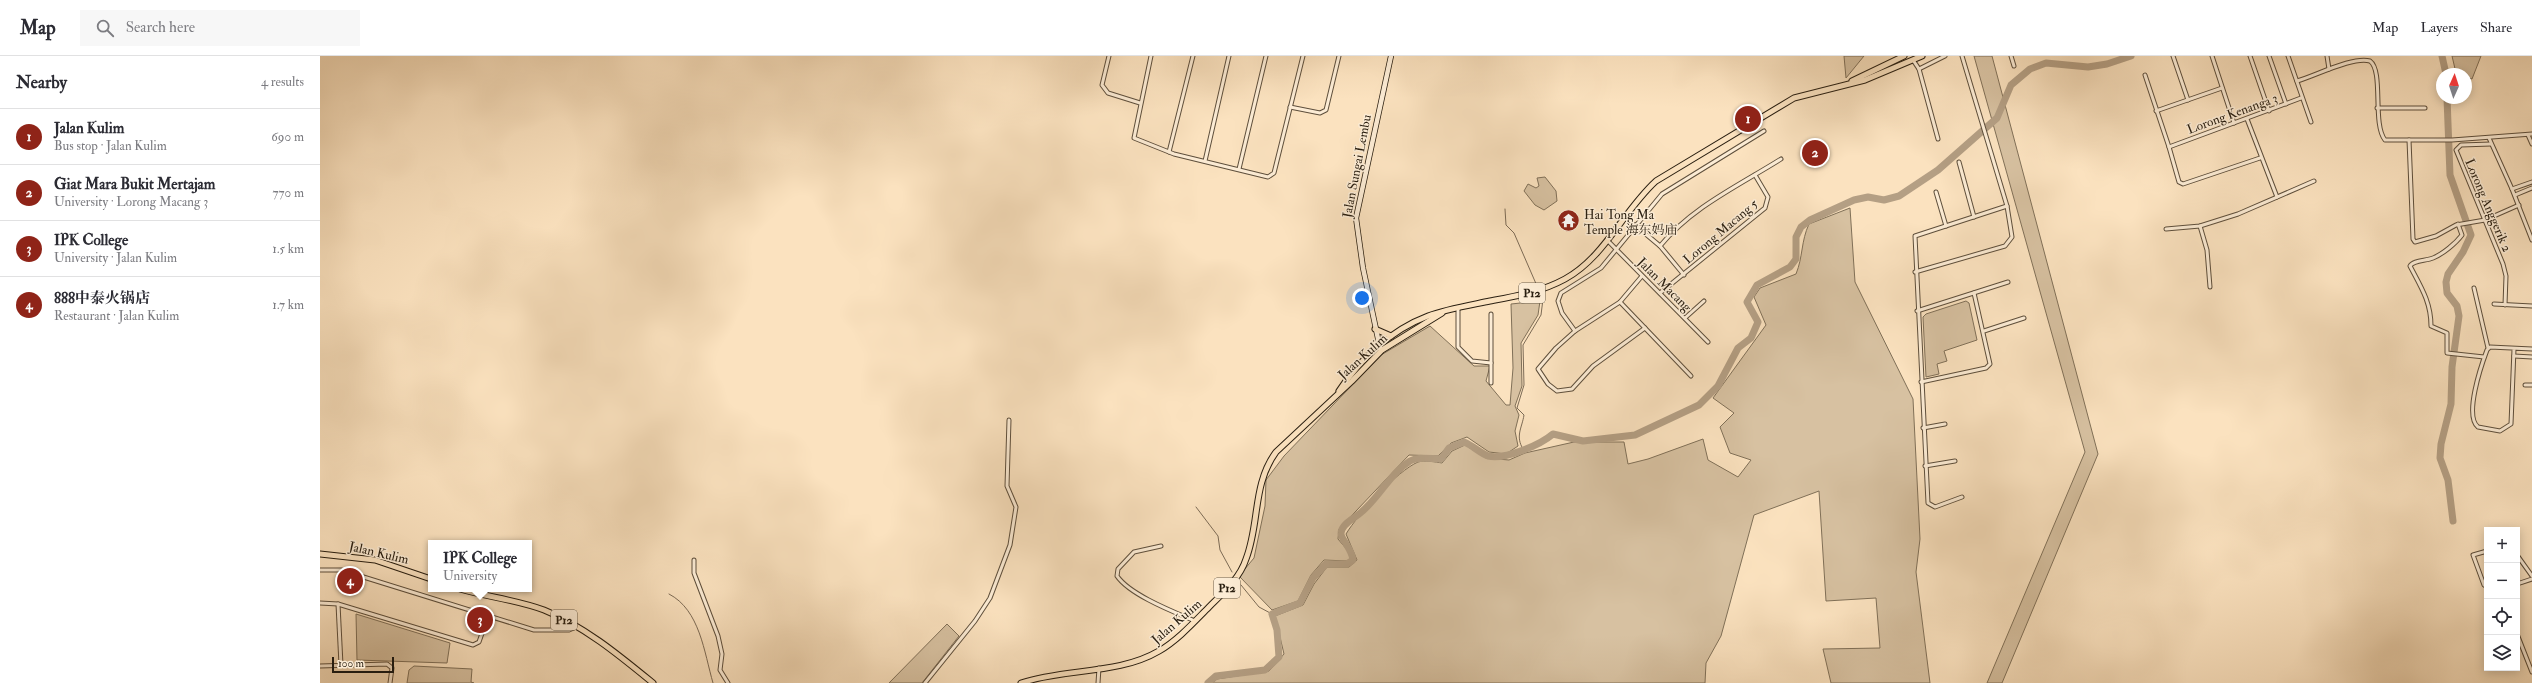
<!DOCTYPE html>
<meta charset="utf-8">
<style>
:root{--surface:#fff;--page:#f7f7f7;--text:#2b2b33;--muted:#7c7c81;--line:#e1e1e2;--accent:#8f2418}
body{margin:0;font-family:"IM FELL Double Pica","Noto Serif SC",serif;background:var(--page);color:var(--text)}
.controls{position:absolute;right:12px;bottom:12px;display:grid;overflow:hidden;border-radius:0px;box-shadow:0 2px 10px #0003}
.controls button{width:36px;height:36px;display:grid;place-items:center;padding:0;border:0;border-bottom:1px solid var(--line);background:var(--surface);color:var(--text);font:20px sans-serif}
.compass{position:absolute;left:2116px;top:12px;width:36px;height:36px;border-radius:50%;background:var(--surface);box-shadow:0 2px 10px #0003;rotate:3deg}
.scale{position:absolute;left:12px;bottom:10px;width:62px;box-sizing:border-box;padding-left:4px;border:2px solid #291e10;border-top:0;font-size:11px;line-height:14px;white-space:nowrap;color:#291e10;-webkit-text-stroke:3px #fcecd5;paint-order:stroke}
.you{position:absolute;left:1042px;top:242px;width:14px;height:14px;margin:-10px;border:3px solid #fff;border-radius:50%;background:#1a73e8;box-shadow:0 0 0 6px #1a73e833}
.badge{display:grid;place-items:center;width:26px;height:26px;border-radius:50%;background:var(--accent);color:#fff;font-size:13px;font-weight:700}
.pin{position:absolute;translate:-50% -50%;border:2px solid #fff;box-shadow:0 1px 4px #0006}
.popup{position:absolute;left:108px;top:484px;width:104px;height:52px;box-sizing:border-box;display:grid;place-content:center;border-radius:0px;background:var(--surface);filter:drop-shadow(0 1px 3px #0005);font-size:13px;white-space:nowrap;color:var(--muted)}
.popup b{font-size:15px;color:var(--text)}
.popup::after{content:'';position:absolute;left:50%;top:100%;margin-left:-8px;border:8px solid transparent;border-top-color:var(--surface)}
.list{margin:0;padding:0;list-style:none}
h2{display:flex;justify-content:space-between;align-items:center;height:52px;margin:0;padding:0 16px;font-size:17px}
h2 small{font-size:13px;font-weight:400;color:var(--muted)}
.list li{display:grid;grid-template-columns:26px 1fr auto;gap:12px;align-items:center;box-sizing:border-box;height:56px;padding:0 16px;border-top:1px solid var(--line)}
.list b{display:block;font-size:15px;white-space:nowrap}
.list p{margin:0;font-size:13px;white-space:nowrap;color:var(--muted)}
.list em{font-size:13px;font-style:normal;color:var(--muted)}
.icon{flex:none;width:22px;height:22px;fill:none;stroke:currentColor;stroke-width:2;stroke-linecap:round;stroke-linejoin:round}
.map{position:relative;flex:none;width:2212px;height:627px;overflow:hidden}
header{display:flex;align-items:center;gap:24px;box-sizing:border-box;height:56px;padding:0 20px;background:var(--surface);border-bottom:1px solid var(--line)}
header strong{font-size:19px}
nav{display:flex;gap:22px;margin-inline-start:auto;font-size:14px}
.search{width:280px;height:36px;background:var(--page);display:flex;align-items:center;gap:10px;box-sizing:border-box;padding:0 14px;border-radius:0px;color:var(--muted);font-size:15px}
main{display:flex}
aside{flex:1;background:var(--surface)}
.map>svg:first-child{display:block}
.green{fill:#d7c1a1;stroke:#807058}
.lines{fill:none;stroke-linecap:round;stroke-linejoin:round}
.stream{stroke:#7c6b56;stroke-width:1}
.river{stroke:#b49f84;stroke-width:7}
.street-casing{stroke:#5e4f3c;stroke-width:5}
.secondary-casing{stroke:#291e10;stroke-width:6}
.primary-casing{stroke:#291e10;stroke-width:7}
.street{stroke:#fcecd5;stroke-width:3}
.secondary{stroke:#fcecd5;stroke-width:4.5}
.primary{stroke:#fbe2bf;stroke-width:5}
.labels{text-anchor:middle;stroke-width:3;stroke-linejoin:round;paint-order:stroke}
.shield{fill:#fcecd5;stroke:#685c4b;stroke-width:1}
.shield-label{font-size:12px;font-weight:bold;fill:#291e10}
.street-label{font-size:13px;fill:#291e10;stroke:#fcecd5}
.poi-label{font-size:13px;fill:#291e10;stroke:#fcecd5;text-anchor:start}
</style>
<header>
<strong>Map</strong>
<div class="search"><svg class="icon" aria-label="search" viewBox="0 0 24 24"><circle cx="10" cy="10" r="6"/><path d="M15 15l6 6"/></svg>Search here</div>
<nav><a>Map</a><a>Layers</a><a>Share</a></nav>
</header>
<main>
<aside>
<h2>Nearby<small>4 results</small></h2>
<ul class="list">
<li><span class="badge">1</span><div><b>Jalan Kulim</b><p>Bus stop · Jalan Kulim</p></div><em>690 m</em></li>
<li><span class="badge">2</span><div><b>Giat Mara Bukit Mertajam</b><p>University · Lorong Macang 3</p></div><em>770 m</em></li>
<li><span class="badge">3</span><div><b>IPK College</b><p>University · Jalan Kulim</p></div><em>1.5 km</em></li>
<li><span class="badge">4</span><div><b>888中泰火锅店</b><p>Restaurant · Jalan Kulim</p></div><em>1.7 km</em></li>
</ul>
</aside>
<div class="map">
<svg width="2212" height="627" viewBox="0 0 2212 627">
<rect width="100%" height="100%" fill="#fbe2bf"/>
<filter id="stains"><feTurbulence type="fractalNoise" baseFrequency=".005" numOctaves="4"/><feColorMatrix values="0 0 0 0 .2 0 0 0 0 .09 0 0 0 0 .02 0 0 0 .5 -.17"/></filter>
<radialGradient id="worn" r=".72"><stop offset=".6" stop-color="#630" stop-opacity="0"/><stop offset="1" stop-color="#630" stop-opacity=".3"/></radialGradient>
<!-- green -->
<g class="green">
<polygon points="1524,0 1544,0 1526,22"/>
<polygon points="1654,0 1672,0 1778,398 1682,627 1667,627 1765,396"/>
<polygon points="2132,0 2161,0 2152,23 2146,21 2146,18 2136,17"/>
<polygon points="1225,121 1236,135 1237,145 1224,154 1215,149 1204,135 1208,128 1216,132 1219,130 1217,122"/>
<path d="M1530 152 1535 226 1593 343 1600 483 1596 516 1610 627H1511L1503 593 1560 592 1556 542 1506 545 1499 435 1434 459 1401 580 1386 607 1385 627H893L897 623 949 615 964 598 955 560 983 549 994 528 1007 511H1029L1037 504 1026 478C1038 458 1077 415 1098 406 1104 404 1116 406 1122 407L1132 395 1145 389 1166 402 1189 404 1205 397 1254 386H1304L1308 408 1328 403 1383 383 1388 404 1418 421 1431 404 1410 397 1400 371 1414 357 1393 342 1446 269 1434 241 1440 232 1476 218C1483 201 1481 185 1489 168Z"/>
<polygon points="1220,245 1218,259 1201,287 1202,330 1195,350 1199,359 1195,375 1198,390 1186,398 1169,396 1147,381 1131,387 1118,400 1089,399 1019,473 1018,483 1029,496 1030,502 1027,505 1004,504 991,519 978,545 952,554 919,520 934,502 945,450 946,424 964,400 1061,299 1110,270 1154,310 1170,310 1166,325 1186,349 1190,349 1193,312 1191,248"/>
<polygon points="1646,245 1649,247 1657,284 1624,295 1627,305 1617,308 1619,318 1606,321 1603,261 1606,258"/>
<polygon points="36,558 130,587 127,607 37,604"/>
<polygon points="627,568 639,580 602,627 569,627"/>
<polygon points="94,610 152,613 151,626 154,627 87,627 89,614"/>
</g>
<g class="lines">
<!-- stream -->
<g class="stream">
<polyline points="1185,153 1186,169 1194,177 1217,230"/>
<path d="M1203 393C1195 380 1202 372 1204 359L1197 352 1204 329 1203 289 1221 259 1223 243"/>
<polyline points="876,451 898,480 900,494 912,516"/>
<polyline points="921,529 939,551 952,558"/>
<path d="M349 538C380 554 384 596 393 627"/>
</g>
<!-- river -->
<g class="river">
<polyline points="2122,0 2126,18"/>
<polyline points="2127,42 2130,119 2151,179 2143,196 2128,218 2126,226 2127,237 2137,250 2139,260 2132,311 2131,348 2121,388 2120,402 2128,424 2133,465"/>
<path d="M888 627 896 620 945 614 959 601 957 574 952 558 980 547 993 522 1006 508H1027L1033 504C1032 493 1020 482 1021 477 1022 468 1033 463 1039 458 1059 443 1069 418 1090 405 1099 400 1111 403 1121 403L1129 392 1144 386C1152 389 1160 397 1168 400 1185 404 1220 389 1233 378L1263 385 1315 379 1379 349 1398 330 1418 292 1431 282 1438 266 1427 246 1437 229 1470 211 1476 203V181L1481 171 1490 164 1534 144 1548 141 1564 144 1579 140 1618 114 1677 62 1691 29 1710 13 1726 7 1768 11 1787 8 1811 0"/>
</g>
<defs>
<g id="street">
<polyline points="789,0 782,29 788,37 820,47"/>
<polyline points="831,0 814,82 854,98 948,121 954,117 983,0"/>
<polyline points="1691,0 1694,10"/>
<polyline points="1853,0 1868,44"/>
<polyline points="1892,0 1914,67"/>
<polyline points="1930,0 1949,55"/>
<polyline points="1949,0 1966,48"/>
<polyline points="1968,0 1991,66"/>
<polyline points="2007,0 2009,13"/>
<polyline points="1593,4 1599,13 1618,83"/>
<polyline points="1599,13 1625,0"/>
<polyline points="1825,19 1849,91"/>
<path d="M1977 25C1995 20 2033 0 2050 5 2064 15 2052 68 2065 84H2132L2212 78"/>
<polyline points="970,51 1000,57 1006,54 1019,0"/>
<polyline points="2057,52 2105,52"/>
<polyline points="1836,55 1902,32"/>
<polyline points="1927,63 1957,141"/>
<polyline points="2208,79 2212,88"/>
<polyline points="2169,82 2192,133 2212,184"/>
<polyline points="2089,84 2093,183 2095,186 2116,180 2136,169 2165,164 2199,149"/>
<polyline points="2171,88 2141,89 2136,94 2183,208 2186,220 2185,249"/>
<polyline points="849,96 873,0"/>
<polyline points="1940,102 1863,128 1859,126 1849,91 1981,42"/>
<polyline points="885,105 909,0"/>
<polyline points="1639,106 1654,161"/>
<polyline points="919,113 946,0"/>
<polyline points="2192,133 2212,126"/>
<polyline points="1616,136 1626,170"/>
<polyline points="2195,139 2212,132"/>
<path d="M2138 168 2142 179C2136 187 2123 198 2113 202 2106 205 2093 204 2090 210 2101 231 2111 246 2111 270L2127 277V297L2164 301"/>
<polyline points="1315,169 1340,190 1364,219"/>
<polyline points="1880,170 1887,194 1890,231"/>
<polyline points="1846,173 1880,170 1918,158 1994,125"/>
<polyline points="1288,185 1388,286"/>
<path d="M1340 190C1372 151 1418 130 1461 103"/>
<polyline points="1595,216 1685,190 1692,181 1687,150 1642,0"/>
<polyline points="1322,220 1300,246 1255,275 1236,292 1218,313 1228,328 1237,335 1252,333 1273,310 1325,272"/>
<polyline points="2154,232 2168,292"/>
<polyline points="1340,237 1445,152 1448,141 1435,119"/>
<polyline points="1300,246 1371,320"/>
<polyline points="2174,248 2212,250"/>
<polyline points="1138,253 1138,291 1152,305 1171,307"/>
<polyline points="1597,255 1688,226"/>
<polyline points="1365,262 1384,245"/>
<polyline points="1255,275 1242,257 1238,245 1241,237 1281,212 1342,138 1444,75"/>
<polyline points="1664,275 1704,262"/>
<path d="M2194 293 2191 368 2180 375 2158 371C2144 360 2161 310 2167 294L2170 291 2212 293"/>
<polyline points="2194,300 2212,301"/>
<polyline points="1601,326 1666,312 1670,308 1654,237"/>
<polyline points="1171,327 1171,258"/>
<polyline points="2205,329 2212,329"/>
<polyline points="1603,372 1625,368"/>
<polyline points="1605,410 1635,405"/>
<polyline points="1642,441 1615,451 1608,447 1595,180 1687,150"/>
<path d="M841 490 814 496 798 513 797 520C810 539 854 556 875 565"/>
<polyline points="2167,495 2153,499 2164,529 2167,531"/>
<polyline points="2197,499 2212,520"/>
<polyline points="374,504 374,517 398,580 402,598 400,614 408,627"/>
<polyline points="0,514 21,514 214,574 249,574 256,571"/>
<polyline points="2197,528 2212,523"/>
<polyline points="0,547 18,548 153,589 159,586 168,560"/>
<polyline points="18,548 21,609"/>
<polyline points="2197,578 2212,616"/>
<polyline points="0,610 67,608 72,612 70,627"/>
<polyline points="605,627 655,565 670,542 690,489 696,451 687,430 689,364"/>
<polyline points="778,627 779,612"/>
</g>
<polyline id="secondary" points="1060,292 1043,212 1036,162 1071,0"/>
<g id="primary">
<polyline points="1532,25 1584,0"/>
<polyline points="1055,273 1071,280"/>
<path d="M1019 335C1040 303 1071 274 1108 260 1126 253 1151 249 1170 245 1197 240 1221 236 1245 223 1285 201 1303 155 1336 125L1474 42 1545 24 1602 0"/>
<polyline points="0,498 55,504 111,523"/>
<path d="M140 533C168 541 197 544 224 554 264 570 300 600 333 627"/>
<path d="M701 627C745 612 798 619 839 595 858 584 874 566 889 551 903 537 920 522 926 503 940 467 932 429 956 396L1032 325 1062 294 1122 257"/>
</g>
</defs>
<!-- street casing -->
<use href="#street" class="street-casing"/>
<!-- secondary casing -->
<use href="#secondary" class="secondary-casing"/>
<!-- primary casing -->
<use href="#primary" class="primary-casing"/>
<!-- street -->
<use href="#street" class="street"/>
<!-- secondary -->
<use href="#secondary" class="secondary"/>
<!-- primary -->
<use href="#primary" class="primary"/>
</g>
<!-- icons -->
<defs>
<symbol id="temple-disc" viewBox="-11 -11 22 22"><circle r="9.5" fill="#8f2418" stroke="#fcecd5"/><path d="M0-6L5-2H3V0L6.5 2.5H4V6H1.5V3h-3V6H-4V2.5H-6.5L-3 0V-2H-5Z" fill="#fff"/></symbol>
</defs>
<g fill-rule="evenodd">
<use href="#temple-disc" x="1236" y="152" width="25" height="25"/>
</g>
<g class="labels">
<!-- shield labels -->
<g class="shield">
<rect x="1199" y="227" width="26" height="20" rx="3"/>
<rect x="894" y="522" width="26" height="20" rx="3"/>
<rect x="231" y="554" width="26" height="20" rx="3"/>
</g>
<g class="shield-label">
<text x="1212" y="241">P12</text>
<text x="907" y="536">P12</text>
<text x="244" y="568">P12</text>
</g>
<!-- street labels -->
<g class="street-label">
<text transform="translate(1912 57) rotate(-20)" y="5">Lorong Kenanga 3</text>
<text transform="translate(1036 110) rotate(-79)" y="5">Jalan Sungai Lembu</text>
<text transform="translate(2169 149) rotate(67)" y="5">Lorong Anggerik 2</text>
<text transform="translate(1400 175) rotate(-40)" y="5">Lorong Macang 5</text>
<text transform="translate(1345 228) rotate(45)" y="5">Jalan Macang</text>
<text transform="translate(1042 300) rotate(-42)" y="5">Jalan Kulim</text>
<text transform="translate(59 496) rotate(13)" y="5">Jalan Kulim</text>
<text transform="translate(856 565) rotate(-41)" y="5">Jalan Kulim</text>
</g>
<!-- poi labels -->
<g class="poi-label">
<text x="1264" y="163">Hai Tong Ma<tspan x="1264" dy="15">Temple 海东妈庙</tspan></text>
</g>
</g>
<rect width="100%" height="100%" filter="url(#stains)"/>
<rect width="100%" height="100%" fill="url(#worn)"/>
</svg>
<div class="controls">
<button>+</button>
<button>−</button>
<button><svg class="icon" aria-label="locate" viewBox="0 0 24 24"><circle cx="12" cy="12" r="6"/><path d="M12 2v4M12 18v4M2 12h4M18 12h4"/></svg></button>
<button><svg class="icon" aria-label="layers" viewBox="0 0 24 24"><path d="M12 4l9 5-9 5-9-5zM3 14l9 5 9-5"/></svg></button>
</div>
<svg class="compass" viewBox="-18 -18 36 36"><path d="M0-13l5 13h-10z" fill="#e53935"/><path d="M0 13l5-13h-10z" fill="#7c7c81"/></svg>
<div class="scale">100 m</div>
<div class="you"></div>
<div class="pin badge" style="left:1428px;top:63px">1</div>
<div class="pin badge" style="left:1495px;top:97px">2</div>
<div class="pin badge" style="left:160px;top:564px">3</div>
<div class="popup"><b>IPK College</b>University</div>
<div class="pin badge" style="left:30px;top:525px">4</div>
</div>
</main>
